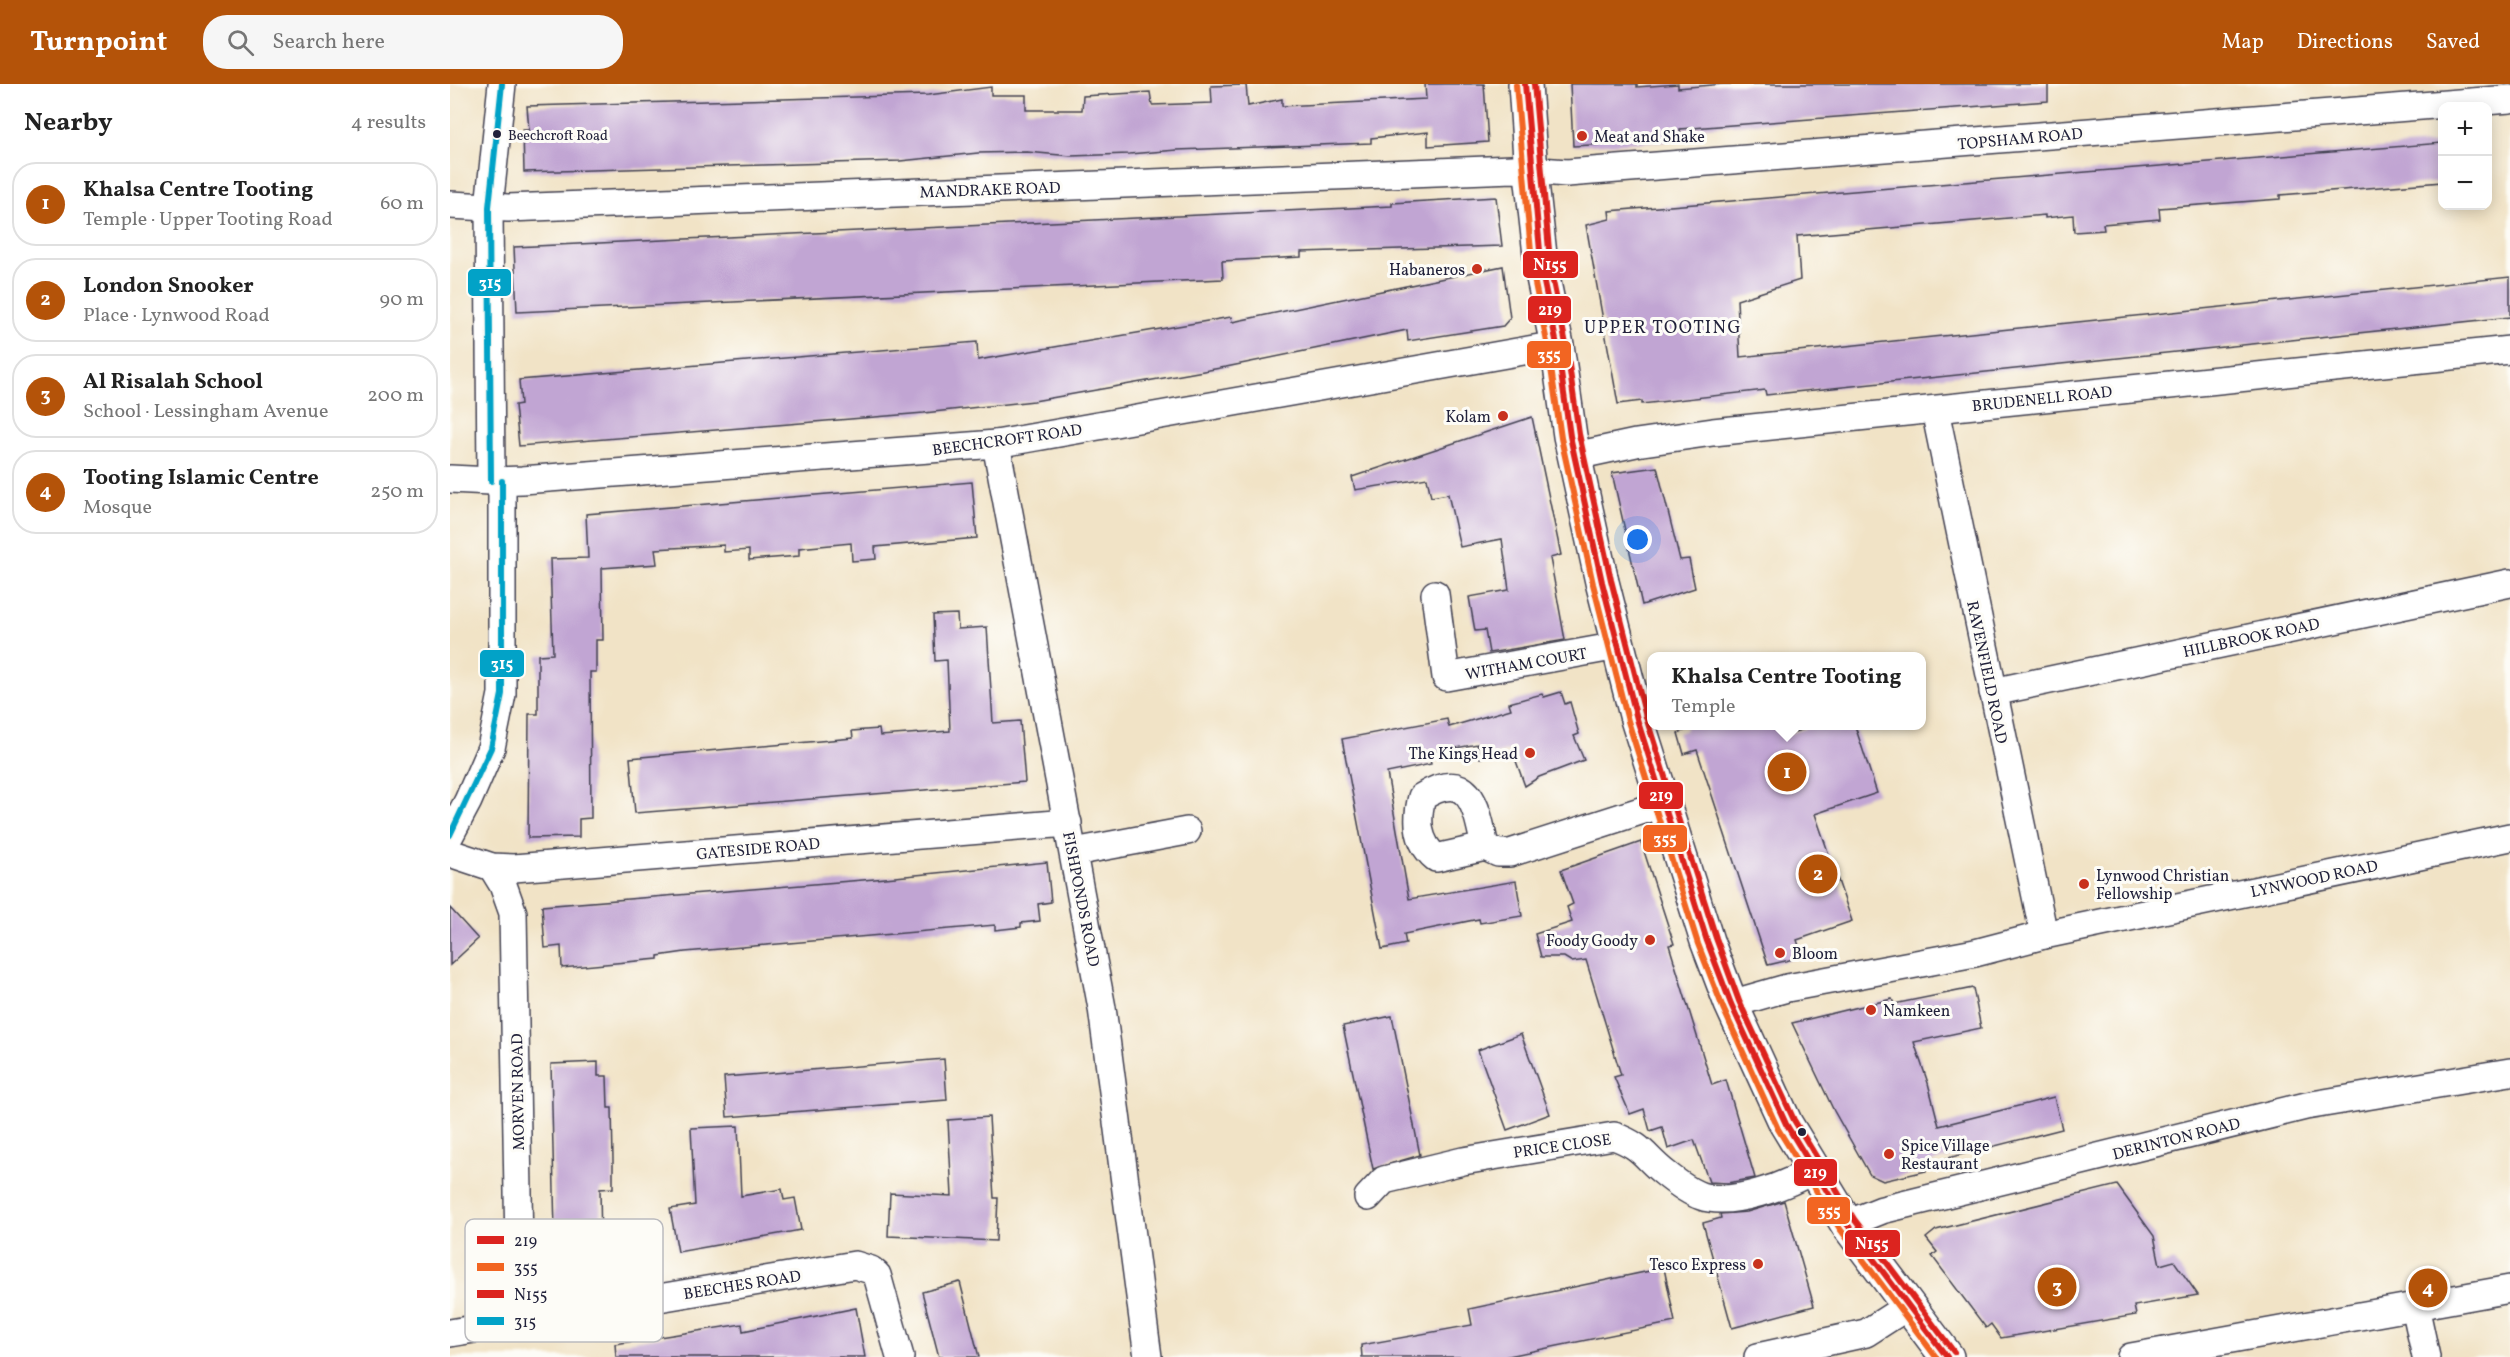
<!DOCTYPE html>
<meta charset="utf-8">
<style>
:root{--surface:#fff;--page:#f6f6f6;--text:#222;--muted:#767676;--line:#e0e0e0;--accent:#b45309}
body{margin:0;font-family:Vollkorn,serif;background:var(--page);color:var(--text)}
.controls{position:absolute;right:18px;top:18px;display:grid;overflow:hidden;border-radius:12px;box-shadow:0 3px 15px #0003}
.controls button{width:54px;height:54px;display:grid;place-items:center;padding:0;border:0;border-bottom:2px solid var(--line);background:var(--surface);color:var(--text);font:30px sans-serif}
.you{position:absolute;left:1188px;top:456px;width:21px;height:21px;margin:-15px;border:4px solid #fff;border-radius:50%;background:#1a73e8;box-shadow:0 0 0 9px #1a73e833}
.badge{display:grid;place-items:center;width:39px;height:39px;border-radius:50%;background:var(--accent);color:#fff;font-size:20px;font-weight:700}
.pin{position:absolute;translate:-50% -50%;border:3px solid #fff;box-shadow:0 2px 6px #0006}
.popup{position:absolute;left:1197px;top:568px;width:279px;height:78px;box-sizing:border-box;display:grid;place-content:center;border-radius:12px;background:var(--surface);filter:drop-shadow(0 2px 4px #0005);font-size:20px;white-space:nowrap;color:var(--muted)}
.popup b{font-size:22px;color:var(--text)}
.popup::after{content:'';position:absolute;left:50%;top:100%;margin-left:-12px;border:12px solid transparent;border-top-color:var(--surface)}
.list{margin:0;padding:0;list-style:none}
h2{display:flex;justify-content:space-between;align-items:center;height:78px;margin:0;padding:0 24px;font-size:26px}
h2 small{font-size:20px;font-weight:400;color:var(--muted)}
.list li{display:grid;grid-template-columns:39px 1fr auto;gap:18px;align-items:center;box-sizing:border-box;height:84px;margin:0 12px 12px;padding:0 12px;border:2px solid var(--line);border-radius:24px}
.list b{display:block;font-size:22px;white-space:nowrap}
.list p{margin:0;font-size:20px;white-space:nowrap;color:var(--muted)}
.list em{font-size:20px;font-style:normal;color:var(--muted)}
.icon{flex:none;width:33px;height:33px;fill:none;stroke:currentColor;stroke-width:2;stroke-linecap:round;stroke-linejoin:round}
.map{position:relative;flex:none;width:2060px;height:1273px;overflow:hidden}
header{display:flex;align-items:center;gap:36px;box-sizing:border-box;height:84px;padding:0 30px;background:var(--accent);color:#fff}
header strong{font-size:28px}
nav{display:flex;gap:33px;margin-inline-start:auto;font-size:21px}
.search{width:420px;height:54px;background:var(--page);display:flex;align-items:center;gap:15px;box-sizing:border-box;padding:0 21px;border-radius:24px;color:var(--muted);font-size:22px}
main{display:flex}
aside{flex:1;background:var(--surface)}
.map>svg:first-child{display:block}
.building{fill:#c1a5d3}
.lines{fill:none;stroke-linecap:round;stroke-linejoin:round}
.minor-casing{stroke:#413f50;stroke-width:30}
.trunk-casing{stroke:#413f50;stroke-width:36}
.minor{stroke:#fff;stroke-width:27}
.trunk{stroke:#fff;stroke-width:33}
.bus-1-casing{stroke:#fdfcf7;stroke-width:10}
.bus-2-casing{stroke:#fdfcf7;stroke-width:10}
.bus-3-casing{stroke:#fdfcf7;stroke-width:10}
.bus-4-casing{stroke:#fdfcf7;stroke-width:10}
.bus-1{stroke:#dc241f;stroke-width:6}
.bus-2{stroke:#f26522;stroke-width:6}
.bus-3{stroke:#dc241f;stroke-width:6}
.bus-4{stroke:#02a2c7;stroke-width:6}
.bus-dot{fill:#22223b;stroke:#fdfcf7;stroke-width:2}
.poi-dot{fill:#c8321e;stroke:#fdfcf7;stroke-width:2}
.labels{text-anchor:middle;stroke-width:6;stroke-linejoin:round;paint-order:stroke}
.bus-label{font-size:14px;fill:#22223b;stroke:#fdfcf7;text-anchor:start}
.poi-label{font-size:16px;fill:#22223b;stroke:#fdfcf7;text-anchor:start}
.street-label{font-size:16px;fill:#22223b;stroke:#fdfcf7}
.neighbourhood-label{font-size:18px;letter-spacing:1.5px;fill:#22223b;stroke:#fdfcf7}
.key{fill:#fdfcf7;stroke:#bbbbbf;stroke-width:1.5}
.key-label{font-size:16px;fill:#22223b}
.line-badge{stroke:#fdfcf7;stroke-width:2}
.badge-label{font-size:16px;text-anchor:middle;font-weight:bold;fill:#fff}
</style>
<header>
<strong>Turnpoint</strong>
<div class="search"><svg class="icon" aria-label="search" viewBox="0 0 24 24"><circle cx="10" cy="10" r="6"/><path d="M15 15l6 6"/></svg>Search here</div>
<nav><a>Map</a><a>Directions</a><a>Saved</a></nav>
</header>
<main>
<aside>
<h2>Nearby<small>4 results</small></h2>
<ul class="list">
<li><span class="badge">1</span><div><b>Khalsa Centre Tooting</b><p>Temple · Upper Tooting Road</p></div><em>60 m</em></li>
<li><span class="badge">2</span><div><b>London Snooker</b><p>Place · Lynwood Road</p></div><em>90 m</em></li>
<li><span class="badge">3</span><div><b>Al Risalah School</b><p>School · Lessingham Avenue</p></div><em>200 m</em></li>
<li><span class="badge">4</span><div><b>Tooting Islamic Centre</b><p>Mosque</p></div><em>250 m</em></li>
</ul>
</aside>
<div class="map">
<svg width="2060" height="1273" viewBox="0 0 2060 1273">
<rect width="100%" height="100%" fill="#fdfcf7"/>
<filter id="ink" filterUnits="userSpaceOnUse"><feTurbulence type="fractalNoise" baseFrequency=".0167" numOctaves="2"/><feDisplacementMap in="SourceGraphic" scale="12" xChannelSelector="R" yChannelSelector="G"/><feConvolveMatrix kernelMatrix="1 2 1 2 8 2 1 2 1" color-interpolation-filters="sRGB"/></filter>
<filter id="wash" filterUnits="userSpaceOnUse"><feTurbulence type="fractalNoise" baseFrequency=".008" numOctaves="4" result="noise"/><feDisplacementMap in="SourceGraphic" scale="24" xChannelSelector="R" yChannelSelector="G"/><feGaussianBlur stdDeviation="1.35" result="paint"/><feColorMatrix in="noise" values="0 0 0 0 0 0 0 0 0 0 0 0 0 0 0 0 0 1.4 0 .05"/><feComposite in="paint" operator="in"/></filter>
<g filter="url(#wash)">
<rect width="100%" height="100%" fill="#f1e3c6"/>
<g id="blocks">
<!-- building -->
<g class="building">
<polygon points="975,0 1034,0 1038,58 978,62 978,48 921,54 921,59 727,66 679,70 621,72 577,68 528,69 450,77 74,88 73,46 79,46 77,22 478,11 541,3 541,11 576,11 576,26 632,26 633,12 700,8 702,21 762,19 761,2 796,1 798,22 832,15 832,22 976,15"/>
<polygon points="1120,0 1187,0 1187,3 1228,0 1228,4 1273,0 1598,0 1598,17 1230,45 1231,56 1123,62"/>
<polygon points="1992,59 1992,98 1830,111 1830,115 1709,124 1710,135 1653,140 1654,146 1624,148 1623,131 1595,134 1595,131 1347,152 1350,196 1287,216 1290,273 2060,193 2060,233 1316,311 1315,306 1192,320 1192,317 1168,320 1136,141 1160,135 1159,127"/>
<polygon points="1046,113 1052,162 851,168 851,173 772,177 773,195 67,228 64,163 942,122 942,119"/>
<polygon points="1053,182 1060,234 1053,242 958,257 957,246 776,283 584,317 474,329 69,362 65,321 71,320 69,296 527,258 528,276 775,234 781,233 782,238"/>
<polygon points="1082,333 1111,471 1100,474 1115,556 1039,569 1035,546 1025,547 1019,513 1059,506 1052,455 1010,463 998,410 981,413 977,394 905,406 902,393"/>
<polygon points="1207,383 1230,476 1239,475 1245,504 1192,521 1162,389"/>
<polygon points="522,398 527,454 425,463 426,475 402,477 401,459 349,464 349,472 299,476 299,466 274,468 274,461 205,465 207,480 152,484 153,556 146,556 146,588 140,588 141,734 129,735 129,753 78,754 79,630 88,630 88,571 103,570 100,475 138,474 136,430"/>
<polygon points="507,530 508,545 537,543 543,639 570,637 575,698 185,729 180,674 403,654 402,647 429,645 430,652 500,647 497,576 485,577 483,531"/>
<polygon points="1111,608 1115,620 1120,618 1129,650 1124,652 1134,676 1089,693 1075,702 1062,666 1030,674 1027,660 979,669 981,680 937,689 959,815 1066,797 1072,832 1030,839 1029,835 954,850 956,860 932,865 892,655 997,635 999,643 1061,625 1059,619 1092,610 1094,613"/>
<polygon points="1235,642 1329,642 1331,652 1364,642 1405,642 1427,709 1365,730 1402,837 1347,856 1349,862 1344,864 1348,874 1318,881 1247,666 1234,670 1228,649 1236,646"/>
<polygon points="1191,758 1224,860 1219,861 1262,1001 1276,996 1305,1094 1277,1099 1259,1098 1244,1056 1218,1065 1212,1043 1200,1047 1194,1025 1180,1030 1164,993 1171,991 1136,876 1122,878 1114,873 1091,873 1085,850 1122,838 1117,823 1123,820 1111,786"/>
<polygon points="597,778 601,818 588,820 590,837 571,839 571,843 545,846 545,841 235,868 208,872 208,875 112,884 111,862 95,864 92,822 425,795"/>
<polygon points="0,824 28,855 0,881"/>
<polygon points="1523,904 1531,944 1464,958 1478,999 1489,1042 1604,1013 1612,1045 1474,1080 1476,1087 1433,1097 1420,1091 1384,1027 1342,939 1442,915 1444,920"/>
<polygon points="942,932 970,1071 923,1085 893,942"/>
<polygon points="1071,950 1100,1030 1057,1046 1028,966"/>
<polygon points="494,975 497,1016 277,1033 274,993"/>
<polygon points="148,978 148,992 157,992 158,1024 162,1024 163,1076 163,1104 150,1105 151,1161 166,1160 167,1189 106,1192 101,980"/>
<polygon points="539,1033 544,1114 548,1114 546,1157 438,1152 440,1109 502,1112 498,1036"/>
<polygon points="288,1042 291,1112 332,1105 334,1116 345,1114 351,1146 228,1168 220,1125 245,1121 241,1044"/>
<polygon points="1667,1101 1704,1152 1710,1181 1724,1177 1748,1211 1684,1222 1686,1231 1551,1254 1541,1240 1536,1244 1482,1172 1487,1168 1476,1154 1486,1146"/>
<polygon points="1334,1117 1364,1222 1282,1244 1253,1139 1271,1134 1270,1130 1297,1128"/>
<polygon points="1214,1184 1225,1238 1054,1273 912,1273 911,1261 1022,1241 1019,1225"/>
<polygon points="510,1198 529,1273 489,1273 472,1208"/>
<polygon points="406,1224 415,1273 166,1273 165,1260 292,1240 293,1247"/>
</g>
</g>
</g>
<g filter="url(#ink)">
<use href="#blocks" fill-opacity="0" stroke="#413f50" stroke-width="1.5"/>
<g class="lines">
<defs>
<g id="minor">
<polyline points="0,121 58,124 1063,85 1117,89 2060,15"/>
<polyline points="1485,326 1594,851"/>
<polyline points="546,360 652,924 698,1273"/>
<polyline points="1125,372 1186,359 1263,348 2060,266"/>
<polyline points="0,395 41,397 72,396 546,360 1107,261"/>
<polyline points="41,397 39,123 52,0"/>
<polyline points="985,510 996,593 1168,562"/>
<polyline points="1543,608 2060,499"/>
<polyline points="0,751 18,717 41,664 52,610 52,397"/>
<path d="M1035 763C1027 726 1021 682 972 713 966 736 967 758 986 774L1035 763 1048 769H1060L1212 720"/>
<polyline points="624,768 737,747"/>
<polyline points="0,769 42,783 64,784 618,739"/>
<polyline points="42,783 53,801 63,829 70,1220 73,1237"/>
<polyline points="1281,920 1337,904 1525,869 1594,851 2060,753"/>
<path d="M918 1113 934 1096 1013 1077 1164 1052C1194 1063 1194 1073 1216 1090 1226 1098 1239 1108 1251 1112 1282 1123 1337 1101 1363 1086"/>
<polyline points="1397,1140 1432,1126 1856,1022 2060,988"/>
<polyline points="1965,1222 1976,1273"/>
<polyline points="0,1249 405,1181 421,1186 427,1191 450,1273"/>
<polyline points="1308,1273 1416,1249 1458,1222"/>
<polyline points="1681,1273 2060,1205"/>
</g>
<polyline id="trunk" points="1075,0 1081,89 1092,189 1107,261 1120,352 1152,498 1187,635 1257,857 1281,920 1336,1040 1397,1140 1497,1273"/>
</defs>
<!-- minor casing -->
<use href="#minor" class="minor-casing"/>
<!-- trunk casing -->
<use href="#trunk" class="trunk-casing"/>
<!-- minor -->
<use href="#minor" class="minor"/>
<!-- trunk -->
<use href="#trunk" class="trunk"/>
<defs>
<polyline id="bus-1" points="1075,0 1092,189 1107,261 1120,352 1152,498 1187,635 1257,857 1281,920 1336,1040 1397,1140 1497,1273"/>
<polyline id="bus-2" points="1066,1 1083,190 1098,263 1111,354 1143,500 1178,637 1248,860 1273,924 1328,1045 1390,1145 1486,1273"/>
<polyline id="bus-3" points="1084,0 1101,188 1116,260 1129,350 1161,496 1196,633 1266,854 1289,917 1344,1036 1404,1135 1504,1268"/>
<g id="bus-4">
<polyline points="41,397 39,123 52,0"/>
<polyline points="0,751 41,664 52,610 52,397"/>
</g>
</defs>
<!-- bus-1 casing -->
<use href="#bus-1" class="bus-1-casing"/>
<!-- bus-2 casing -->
<use href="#bus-2" class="bus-2-casing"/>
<!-- bus-3 casing -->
<use href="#bus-3" class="bus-3-casing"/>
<!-- bus-4 casing -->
<use href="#bus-4" class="bus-4-casing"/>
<!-- bus-1 -->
<use href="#bus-1" class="bus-1"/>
<!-- bus-2 -->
<use href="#bus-2" class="bus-2"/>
<!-- bus-3 -->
<use href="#bus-3" class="bus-3"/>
<!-- bus-4 -->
<use href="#bus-4" class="bus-4"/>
</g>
</g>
<!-- markers -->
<g class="bus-dot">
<circle cx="47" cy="50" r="5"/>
<circle cx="1352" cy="1048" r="5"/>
</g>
<g class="poi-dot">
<circle cx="1132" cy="52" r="6"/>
<circle cx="1027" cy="185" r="6"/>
<circle cx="1053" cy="332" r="6"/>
<circle cx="1080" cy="669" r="6"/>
<circle cx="1634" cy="800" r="6"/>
<circle cx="1200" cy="856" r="6"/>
<circle cx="1330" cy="869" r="6"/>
<circle cx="1421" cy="926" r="6"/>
<circle cx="1439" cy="1070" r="6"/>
<circle cx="1308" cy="1180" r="6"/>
</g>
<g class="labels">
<!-- bus labels -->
<g class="bus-label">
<text x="58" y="56">Beechcroft Road</text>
</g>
<!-- poi labels -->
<g class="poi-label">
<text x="1144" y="58">Meat and Shake</text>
<text x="1015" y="191" text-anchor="end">Habaneros</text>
<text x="1041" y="338" text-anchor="end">Kolam</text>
<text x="1068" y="675" text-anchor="end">The Kings Head</text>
<text x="1646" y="797">Lynwood Christian<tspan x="1646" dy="18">Fellowship</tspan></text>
<text x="1188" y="862" text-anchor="end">Foody Goody</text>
<text x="1342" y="875">Bloom</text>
<text x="1433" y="932">Namkeen</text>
<text x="1451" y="1067">Spice Village<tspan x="1451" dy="18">Restaurant</tspan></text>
<text x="1296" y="1186" text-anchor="end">Tesco Express</text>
</g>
<!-- street labels -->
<g class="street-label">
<text transform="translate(1570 54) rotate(-5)" y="6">TOPSHAM ROAD</text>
<text transform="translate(540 105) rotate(-2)" y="6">MANDRAKE ROAD</text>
<text transform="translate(1592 314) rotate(-6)" y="6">BRUDENELL ROAD</text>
<text transform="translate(557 355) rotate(-8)" y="6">BEECHCROFT ROAD</text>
<text transform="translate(1801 553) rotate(-12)" y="6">HILLBROOK ROAD</text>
<text transform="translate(1076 579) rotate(-10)" y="6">WITHAM COURT</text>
<text transform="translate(1538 588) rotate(78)" y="6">RAVENFIELD ROAD</text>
<text transform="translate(308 764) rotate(-5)" y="6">GATESIDE ROAD</text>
<text transform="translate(1864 794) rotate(-12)" y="6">LYNWOOD ROAD</text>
<text transform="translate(632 815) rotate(79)" y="6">FISHPONDS ROAD</text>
<text transform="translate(67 1008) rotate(-91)" y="6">MORVEN ROAD</text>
<text transform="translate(1726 1054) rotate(-14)" y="6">DERINTON ROAD</text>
<text transform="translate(1112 1061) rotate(-8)" y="6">PRICE CLOSE</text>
<text transform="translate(292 1200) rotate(-9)" y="6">BEECHES ROAD</text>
</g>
<!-- neighbourhood labels -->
<g class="neighbourhood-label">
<text x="1213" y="249">UPPER TOOTING</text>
</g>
</g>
<!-- legend -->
<rect x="15" y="1135" width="198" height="123" rx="9" class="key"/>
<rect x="27" y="1152" width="27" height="8" fill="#dc241f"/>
<rect x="27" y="1179" width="27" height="8" fill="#f26522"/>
<rect x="27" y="1206" width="27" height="8" fill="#dc241f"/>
<rect x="27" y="1233" width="27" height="8" fill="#02a2c7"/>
<g class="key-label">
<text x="64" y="1162">219</text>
<text x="64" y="1189">355</text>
<text x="64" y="1216">N155</text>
<text x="64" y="1243">315</text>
</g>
<g class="line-badge">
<rect x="1072" y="166" width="57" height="29" rx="6" fill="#dc241f"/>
<rect x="17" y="184" width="45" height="29" rx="6" fill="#02a2c7"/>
<rect x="1077" y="211" width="45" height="29" rx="6" fill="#dc241f"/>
<rect x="1076" y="256" width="46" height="29" rx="6" fill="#f26522"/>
<rect x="29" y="565" width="46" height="29" rx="6" fill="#02a2c7"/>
<rect x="1188" y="697" width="46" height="29" rx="6" fill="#dc241f"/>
<rect x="1192" y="740" width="46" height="29" rx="6" fill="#f26522"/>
<rect x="1343" y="1074" width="45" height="29" rx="6" fill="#dc241f"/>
<rect x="1356" y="1112" width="45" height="29" rx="6" fill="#f26522"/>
<rect x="1394" y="1145" width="57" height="29" rx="6" fill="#dc241f"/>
</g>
<g class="badge-label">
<text x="1100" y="186">N155</text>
<text x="40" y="204">315</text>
<text x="1100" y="231">219</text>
<text x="1099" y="276">355</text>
<text x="52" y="585">315</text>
<text x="1211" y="717">219</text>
<text x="1215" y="760">355</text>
<text x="1365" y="1094">219</text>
<text x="1379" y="1132">355</text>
<text x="1422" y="1165">N155</text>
</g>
</svg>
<div class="controls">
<button>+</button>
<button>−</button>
</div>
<div class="you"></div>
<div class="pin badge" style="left:1337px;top:688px">1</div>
<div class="popup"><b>Khalsa Centre Tooting</b>Temple</div>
<div class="pin badge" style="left:1368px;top:790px">2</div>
<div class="pin badge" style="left:1607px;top:1203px">3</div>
<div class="pin badge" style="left:1978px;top:1204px">4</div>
</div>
</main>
